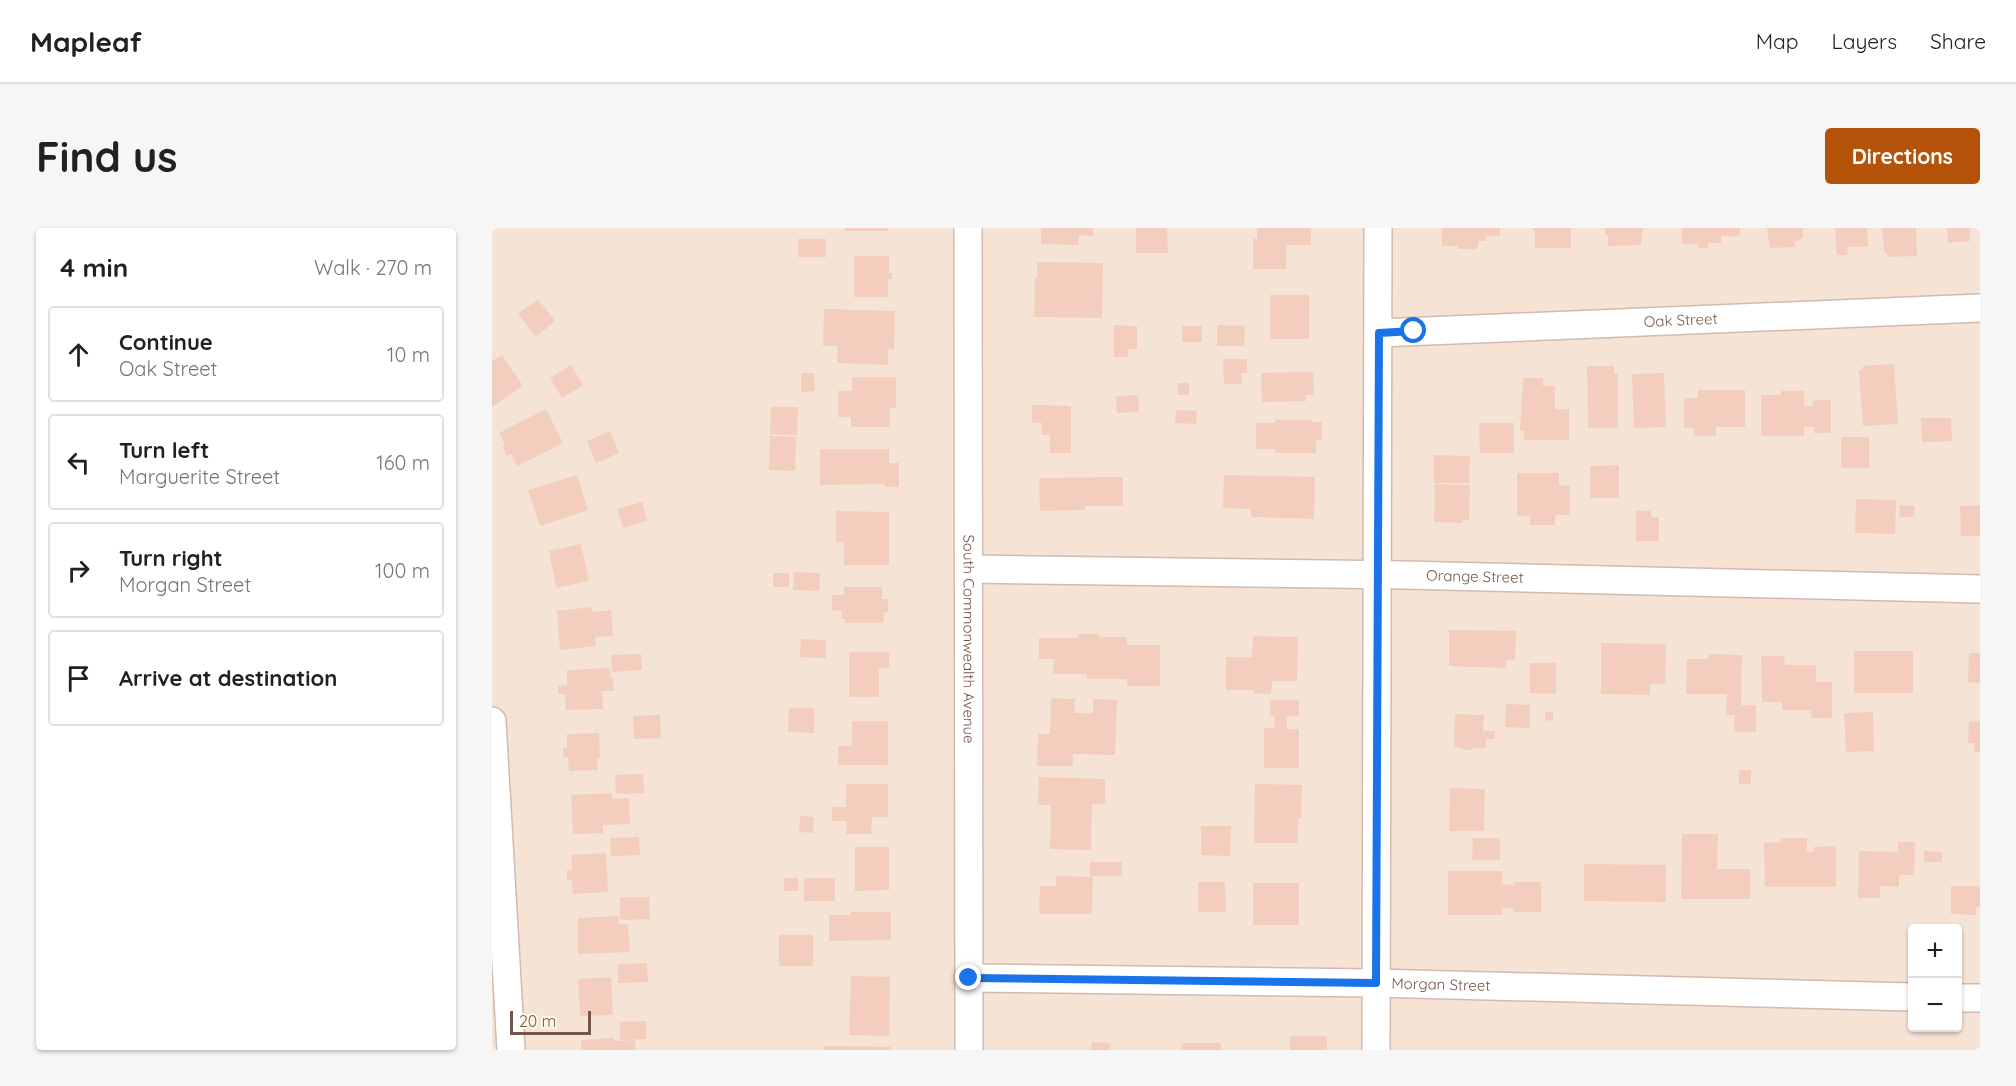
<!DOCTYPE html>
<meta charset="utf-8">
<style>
:root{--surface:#fff;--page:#f6f6f6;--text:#202124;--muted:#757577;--line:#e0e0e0;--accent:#b45309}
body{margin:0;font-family:Quicksand,sans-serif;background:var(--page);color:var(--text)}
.controls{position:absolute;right:18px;bottom:18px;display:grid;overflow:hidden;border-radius:6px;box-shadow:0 2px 4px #0004}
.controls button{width:54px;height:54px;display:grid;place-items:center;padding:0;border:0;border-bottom:2px solid var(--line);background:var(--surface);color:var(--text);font:30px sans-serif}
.scale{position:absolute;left:18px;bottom:15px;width:81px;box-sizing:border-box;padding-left:6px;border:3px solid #77564a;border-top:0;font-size:16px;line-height:21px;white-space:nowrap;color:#77564a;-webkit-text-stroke:4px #fff7ed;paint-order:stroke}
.stop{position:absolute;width:18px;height:18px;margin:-14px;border:4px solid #1a73e8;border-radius:50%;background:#fff}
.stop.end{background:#1a73e8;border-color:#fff;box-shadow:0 2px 6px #0008}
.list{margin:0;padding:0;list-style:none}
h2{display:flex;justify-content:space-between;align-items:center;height:78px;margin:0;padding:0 24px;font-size:26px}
h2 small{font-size:20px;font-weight:400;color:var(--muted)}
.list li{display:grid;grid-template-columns:39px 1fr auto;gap:18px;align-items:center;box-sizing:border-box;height:96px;margin:0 12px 12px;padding:0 12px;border:2px solid var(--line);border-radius:6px}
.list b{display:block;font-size:22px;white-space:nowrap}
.list p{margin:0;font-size:20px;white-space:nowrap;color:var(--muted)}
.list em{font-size:20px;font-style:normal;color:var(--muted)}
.icon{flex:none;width:33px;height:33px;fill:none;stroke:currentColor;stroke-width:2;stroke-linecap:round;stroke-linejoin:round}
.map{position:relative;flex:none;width:1488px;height:822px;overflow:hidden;border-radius:6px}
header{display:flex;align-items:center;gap:36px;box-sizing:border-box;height:84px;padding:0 30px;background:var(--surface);border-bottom:2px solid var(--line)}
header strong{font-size:28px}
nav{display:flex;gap:33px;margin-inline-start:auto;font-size:21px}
.intro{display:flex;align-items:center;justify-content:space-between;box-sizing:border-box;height:144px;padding:0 36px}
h1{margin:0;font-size:42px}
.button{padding:15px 27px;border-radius:6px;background:var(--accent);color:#fff;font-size:21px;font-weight:700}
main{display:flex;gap:36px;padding:0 36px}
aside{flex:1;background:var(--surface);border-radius:6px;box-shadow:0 2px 4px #0004}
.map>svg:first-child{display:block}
.residential{fill:#f5e3d5;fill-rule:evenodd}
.building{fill:#f3cebe}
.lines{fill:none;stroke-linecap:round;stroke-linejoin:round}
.minor-casing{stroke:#d1bbaf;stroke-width:30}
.minor{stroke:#fff;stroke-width:27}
.route{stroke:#1a73e8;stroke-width:8}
.labels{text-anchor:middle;stroke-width:4.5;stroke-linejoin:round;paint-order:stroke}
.street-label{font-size:15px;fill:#77564a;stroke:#fff7ed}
</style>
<header>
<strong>Mapleaf</strong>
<nav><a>Map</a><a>Layers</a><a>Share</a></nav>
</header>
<div class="intro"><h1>Find us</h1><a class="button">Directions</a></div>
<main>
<aside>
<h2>4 min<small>Walk · 270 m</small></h2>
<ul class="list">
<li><svg class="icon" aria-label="ahead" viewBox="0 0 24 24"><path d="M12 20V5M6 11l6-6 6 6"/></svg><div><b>Continue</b><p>Oak Street</p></div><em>10 m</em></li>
<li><svg class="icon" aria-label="left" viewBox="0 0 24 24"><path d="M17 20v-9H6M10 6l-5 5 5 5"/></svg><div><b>Turn left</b><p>Marguerite Street</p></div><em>160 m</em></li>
<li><svg class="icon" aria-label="right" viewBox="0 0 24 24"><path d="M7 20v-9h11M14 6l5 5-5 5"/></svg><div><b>Turn right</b><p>Morgan Street</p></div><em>100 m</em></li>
<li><svg class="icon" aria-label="arrive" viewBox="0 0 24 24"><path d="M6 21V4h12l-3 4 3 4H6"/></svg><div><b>Arrive at destination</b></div></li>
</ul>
</aside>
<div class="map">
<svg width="1488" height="822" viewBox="0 0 1488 822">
<rect width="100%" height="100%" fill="#fdf2e7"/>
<!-- residential -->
<path class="residential" d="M0 0H1488V822H0ZM1420 700H1466V800H1420Z"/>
<!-- building -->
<g class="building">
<rect x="353" y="0" width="43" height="3"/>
<polygon points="549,0 601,0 601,8 587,7 586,17 549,16"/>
<polygon points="644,0 675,0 676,25 644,25"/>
<polygon points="765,0 819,0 819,17 794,17 794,41 761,41 761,11 765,11"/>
<polygon points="950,0 1008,0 1008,8 994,8 994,13 987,13 985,21 966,21 966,18 950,18"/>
<polygon points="1041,0 1079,0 1079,20 1043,20 1043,3 1041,3"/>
<polygon points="1113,0 1151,0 1149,17 1116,18 1116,7 1113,7"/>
<polygon points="1190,0 1248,0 1248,7 1241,9 1229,7 1229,15 1216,15 1216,20 1206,20 1206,16 1190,16"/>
<polygon points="1275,0 1311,0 1311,9 1306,13 1303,13 1303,19 1278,20"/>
<polygon points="1343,0 1375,0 1376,19 1355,19 1356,27 1345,27"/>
<polygon points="1390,0 1424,0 1425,28 1398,29 1392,23"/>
<polygon points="1455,0 1478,0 1478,13 1456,15"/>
<rect x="306" y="11" width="28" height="18"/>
<polygon points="362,28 397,28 397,45 400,45 400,51 396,51 396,69 362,69"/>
<polygon points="545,34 611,35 610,90 542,89 543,50 545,50"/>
<rect x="778" y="67" width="39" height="44"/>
<polygon points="46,71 63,93 44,109 26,86"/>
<polygon points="332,81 403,83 402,122 396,121 396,137 345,135 346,118 331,118"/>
<polygon points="622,97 645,98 645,121 636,121 636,129 622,129"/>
<polygon points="725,97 753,98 752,118 725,118"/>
<rect x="690" y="98" width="20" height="16"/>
<polygon points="10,127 31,158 0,179 0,133"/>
<polygon points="731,131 755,131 755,145 749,145 750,156 732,156"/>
<polygon points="1402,136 1406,196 1371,198 1367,142 1371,142 1371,138"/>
<polygon points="79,137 91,157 70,170 58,150"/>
<polygon points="1095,138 1122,138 1122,146 1126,146 1126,200 1096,200"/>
<polygon points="821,144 822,167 814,167 814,173 770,174 769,145"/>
<polygon points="309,145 322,145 323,163 309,164"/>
<polygon points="1172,145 1174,199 1142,200 1140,146"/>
<polygon points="360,149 404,149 404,180 398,180 398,199 359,199 359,189 346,189 346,163 360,163"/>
<polygon points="1031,150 1051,150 1051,158 1063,158 1063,181 1077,181 1077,212 1032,212 1032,203 1028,203"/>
<rect x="686" y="155" width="11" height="12"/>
<polygon points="1206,162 1253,162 1253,199 1224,199 1224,208 1202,208 1202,200 1192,200 1192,170 1206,170"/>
<polygon points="1289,163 1312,163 1312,178 1321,178 1321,172 1339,172 1339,205 1322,205 1322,199 1312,199 1312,208 1269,208 1269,167 1289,167"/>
<polygon points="646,167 647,184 625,185 624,168"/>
<polygon points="540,177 579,178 579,225 558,225 558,207 550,207 550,195 540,195"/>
<polygon points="279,179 306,179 305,207 278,206"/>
<polygon points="54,181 71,215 25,238 19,226 15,228 11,219 13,216 7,205"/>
<polygon points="684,182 705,183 704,196 683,195"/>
<polygon points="1429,190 1459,190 1460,213 1430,214"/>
<polygon points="783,192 821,192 821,194 830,194 830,212 824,212 824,225 783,225 783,221 764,221 764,195 783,195"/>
<polygon points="987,195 1022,195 1022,225 988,225"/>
<polygon points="118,203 127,225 104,235 95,213"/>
<polygon points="278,208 304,209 303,243 277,242"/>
<rect x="1349" y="209" width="28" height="31"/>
<polygon points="328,221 397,221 397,235 407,235 407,259 393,259 393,256 328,257"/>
<polygon points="942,227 978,228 977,255 942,255"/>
<polygon points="1127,237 1127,270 1098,270 1098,238"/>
<polygon points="1025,245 1067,245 1067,257 1078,258 1078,287 1063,287 1063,297 1038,297 1038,288 1025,288"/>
<polygon points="85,247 96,282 48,298 36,262"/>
<polygon points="732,247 823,249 822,291 759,289 759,281 731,280"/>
<polygon points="631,249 631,278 593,278 593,282 548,283 547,250"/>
<polygon points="943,256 978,257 977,292 971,292 971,295 942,294"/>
<polygon points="1364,271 1404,272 1403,306 1363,305"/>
<polygon points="150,274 155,293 131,300 125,281"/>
<polygon points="1408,277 1423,278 1422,289 1407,289"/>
<polygon points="1488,277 1488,308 1469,308 1468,278"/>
<polygon points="344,283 397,284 397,337 352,337 352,314 344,314"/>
<polygon points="1144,283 1159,283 1159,289 1167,289 1167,313 1144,313"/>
<polygon points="89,316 97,353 64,360 57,323"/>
<polygon points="302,344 328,345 327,363 301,362"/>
<rect x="281" y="345" width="16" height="14"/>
<polygon points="352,359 390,359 390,371 396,371 396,384 392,384 391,395 353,395 354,391 349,391 350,383 340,382 340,367 352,367"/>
<polygon points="100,379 100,384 119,382 121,408 103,409 104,418 68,422 65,383"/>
<polygon points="957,402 1024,403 1023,432 1014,432 1014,440 957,438"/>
<polygon points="587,406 607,406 607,409 635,409 635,417 668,417 668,458 635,458 635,451 595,451 595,446 561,446 562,431 547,431 547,410 587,410"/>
<polygon points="761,408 806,409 805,453 780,453 779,466 762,465 762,462 734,462 734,429 760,429"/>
<polygon points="309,411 334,412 334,430 308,429"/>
<polygon points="1109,415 1174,416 1173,456 1158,456 1158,467 1109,466"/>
<rect x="1362" y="423" width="59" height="42"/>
<polygon points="357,424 397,424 397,440 387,440 387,469 357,469"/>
<polygon points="1477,425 1488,425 1488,455 1476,454"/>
<polygon points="149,426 150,442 120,444 119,427"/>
<polygon points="1216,426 1250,427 1249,477 1264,477 1264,504 1242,504 1243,487 1234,487 1235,466 1194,466 1195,431 1216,431"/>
<polygon points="1269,428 1292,428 1293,437 1324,437 1324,454 1340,454 1340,490 1319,490 1319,482 1290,482 1290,474 1270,474"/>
<polygon points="1038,435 1064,435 1064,466 1038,465"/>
<polygon points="118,440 118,449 121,449 122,463 110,463 111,481 74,482 73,466 66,466 66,458 75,457 75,442"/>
<polygon points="559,470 583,471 582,485 601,485 601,471 625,472 623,527 581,526 581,538 545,538 546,506 558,506"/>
<polygon points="778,472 807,472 807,488 795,488 795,501 807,501 807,540 772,540 772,500 782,500 783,488 778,488"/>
<polygon points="1014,476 1038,477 1038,500 1013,499"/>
<polygon points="297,480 322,480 322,505 296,504"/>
<polygon points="1053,484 1061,484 1061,493 1053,492"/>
<polygon points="1381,484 1382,523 1354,524 1352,485"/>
<polygon points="963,486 992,487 991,503 1003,503 1003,511 994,511 994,520 981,520 978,522 974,522 970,520 962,519"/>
<polygon points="168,487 169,510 142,511 141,488"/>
<polygon points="360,493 396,493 396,537 346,537 346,518 360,518"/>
<polygon points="1477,493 1488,494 1488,524 1482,524 1482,515 1476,515"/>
<polygon points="107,505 108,530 105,530 106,542 77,543 76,529 71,530 71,520 75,520 75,506"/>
<rect x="1247" y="542" width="12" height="14"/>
<polygon points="151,546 152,565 124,566 123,547"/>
<polygon points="547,549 613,551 613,576 600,576 599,622 558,621 559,577 546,577"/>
<polygon points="354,556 396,556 396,589 380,589 379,606 354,606 355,593 340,593 340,579 354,579"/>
<polygon points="763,556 810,557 809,590 806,590 806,615 762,615"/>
<polygon points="958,560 993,561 992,603 957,603"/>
<polygon points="120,565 120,571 137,570 138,596 111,597 111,605 81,606 79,567"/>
<polygon points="308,588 322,589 321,605 307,604"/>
<polygon points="709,598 739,598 738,628 709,627"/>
<polygon points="1190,606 1226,606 1225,641 1258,641 1258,671 1189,671"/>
<polygon points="147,609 148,627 119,628 118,610"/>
<polygon points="981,610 1008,610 1008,632 980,632"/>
<polygon points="1289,610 1315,610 1315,624 1322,624 1322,619 1344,618 1344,659 1273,659 1272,615 1289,614"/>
<polygon points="1406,614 1423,614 1422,647 1407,647 1407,659 1388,658 1388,670 1366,670 1367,623 1406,624"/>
<polygon points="363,619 397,619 397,662 363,663"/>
<polygon points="1432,623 1450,624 1450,634 1432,634"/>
<polygon points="114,625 116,664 81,666 80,652 75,652 75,642 80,642 79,627"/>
<rect x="598" y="634" width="32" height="14"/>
<polygon points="1092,636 1174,637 1174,674 1092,673"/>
<polygon points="956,643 1010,643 1010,656 1021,657 1021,654 1049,654 1049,684 1022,684 1020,680 1010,680 1010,687 956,687"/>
<polygon points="564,648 601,649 600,686 547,686 548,658 564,658"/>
<rect x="292" y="650" width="14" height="13"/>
<rect x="312" y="650" width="31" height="23"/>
<polygon points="706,654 733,654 734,684 706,684"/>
<rect x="761" y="655" width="46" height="42"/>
<polygon points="1459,658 1488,658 1488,679 1484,679 1484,687 1459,686"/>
<polygon points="128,669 157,669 158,691 128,692"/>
<polygon points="359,684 399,684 399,712 337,713 337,687 359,687"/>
<polygon points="127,688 127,696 136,696 138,724 86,726 86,690"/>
<rect x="287" y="707" width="34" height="31"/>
<polygon points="155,735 156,754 126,755 126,736"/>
<polygon points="359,748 398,749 397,808 357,807"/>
<polygon points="119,749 121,787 88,788 86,751"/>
<polygon points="154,793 154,811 128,812 128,794"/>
<rect x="798" y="808" width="37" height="14"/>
<polygon points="122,810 122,813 143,812 144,822 89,822 89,812"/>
<polygon points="600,814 618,815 617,822 599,822"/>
<polygon points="690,815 729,815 729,822 689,822"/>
<polygon points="332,818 399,819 399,822 332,822"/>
</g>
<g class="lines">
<defs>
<g id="minor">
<path id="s1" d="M476 0 477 822"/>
<path id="s2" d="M887 105 1488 80"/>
<path id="s3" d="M477 341 912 347 1488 361"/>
<polyline points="0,493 19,822"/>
<path id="s4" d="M477 750 884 755 1420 769"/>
<polyline points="1466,770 1488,770"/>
<polyline points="884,822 886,0"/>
</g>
</defs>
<!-- minor casing -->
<use href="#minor" class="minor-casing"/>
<!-- minor -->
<use href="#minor" class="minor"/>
</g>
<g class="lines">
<!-- route -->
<polyline class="route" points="477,750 884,755 887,105 922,103"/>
</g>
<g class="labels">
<!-- street labels -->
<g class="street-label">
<text dy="5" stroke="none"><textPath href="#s2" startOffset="302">Oak Street</textPath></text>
<text dy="5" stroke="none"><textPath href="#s3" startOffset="506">Orange Street</textPath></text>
<text dy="5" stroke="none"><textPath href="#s1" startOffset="411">South Commonwealth Avenue</textPath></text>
<text dy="5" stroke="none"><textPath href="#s4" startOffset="472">Morgan Street</textPath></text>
</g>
</g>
</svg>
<div class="controls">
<button>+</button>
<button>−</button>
</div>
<div class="scale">20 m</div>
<div class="stop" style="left:922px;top:103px"></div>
<div class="stop end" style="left:477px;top:750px"></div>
</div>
</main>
